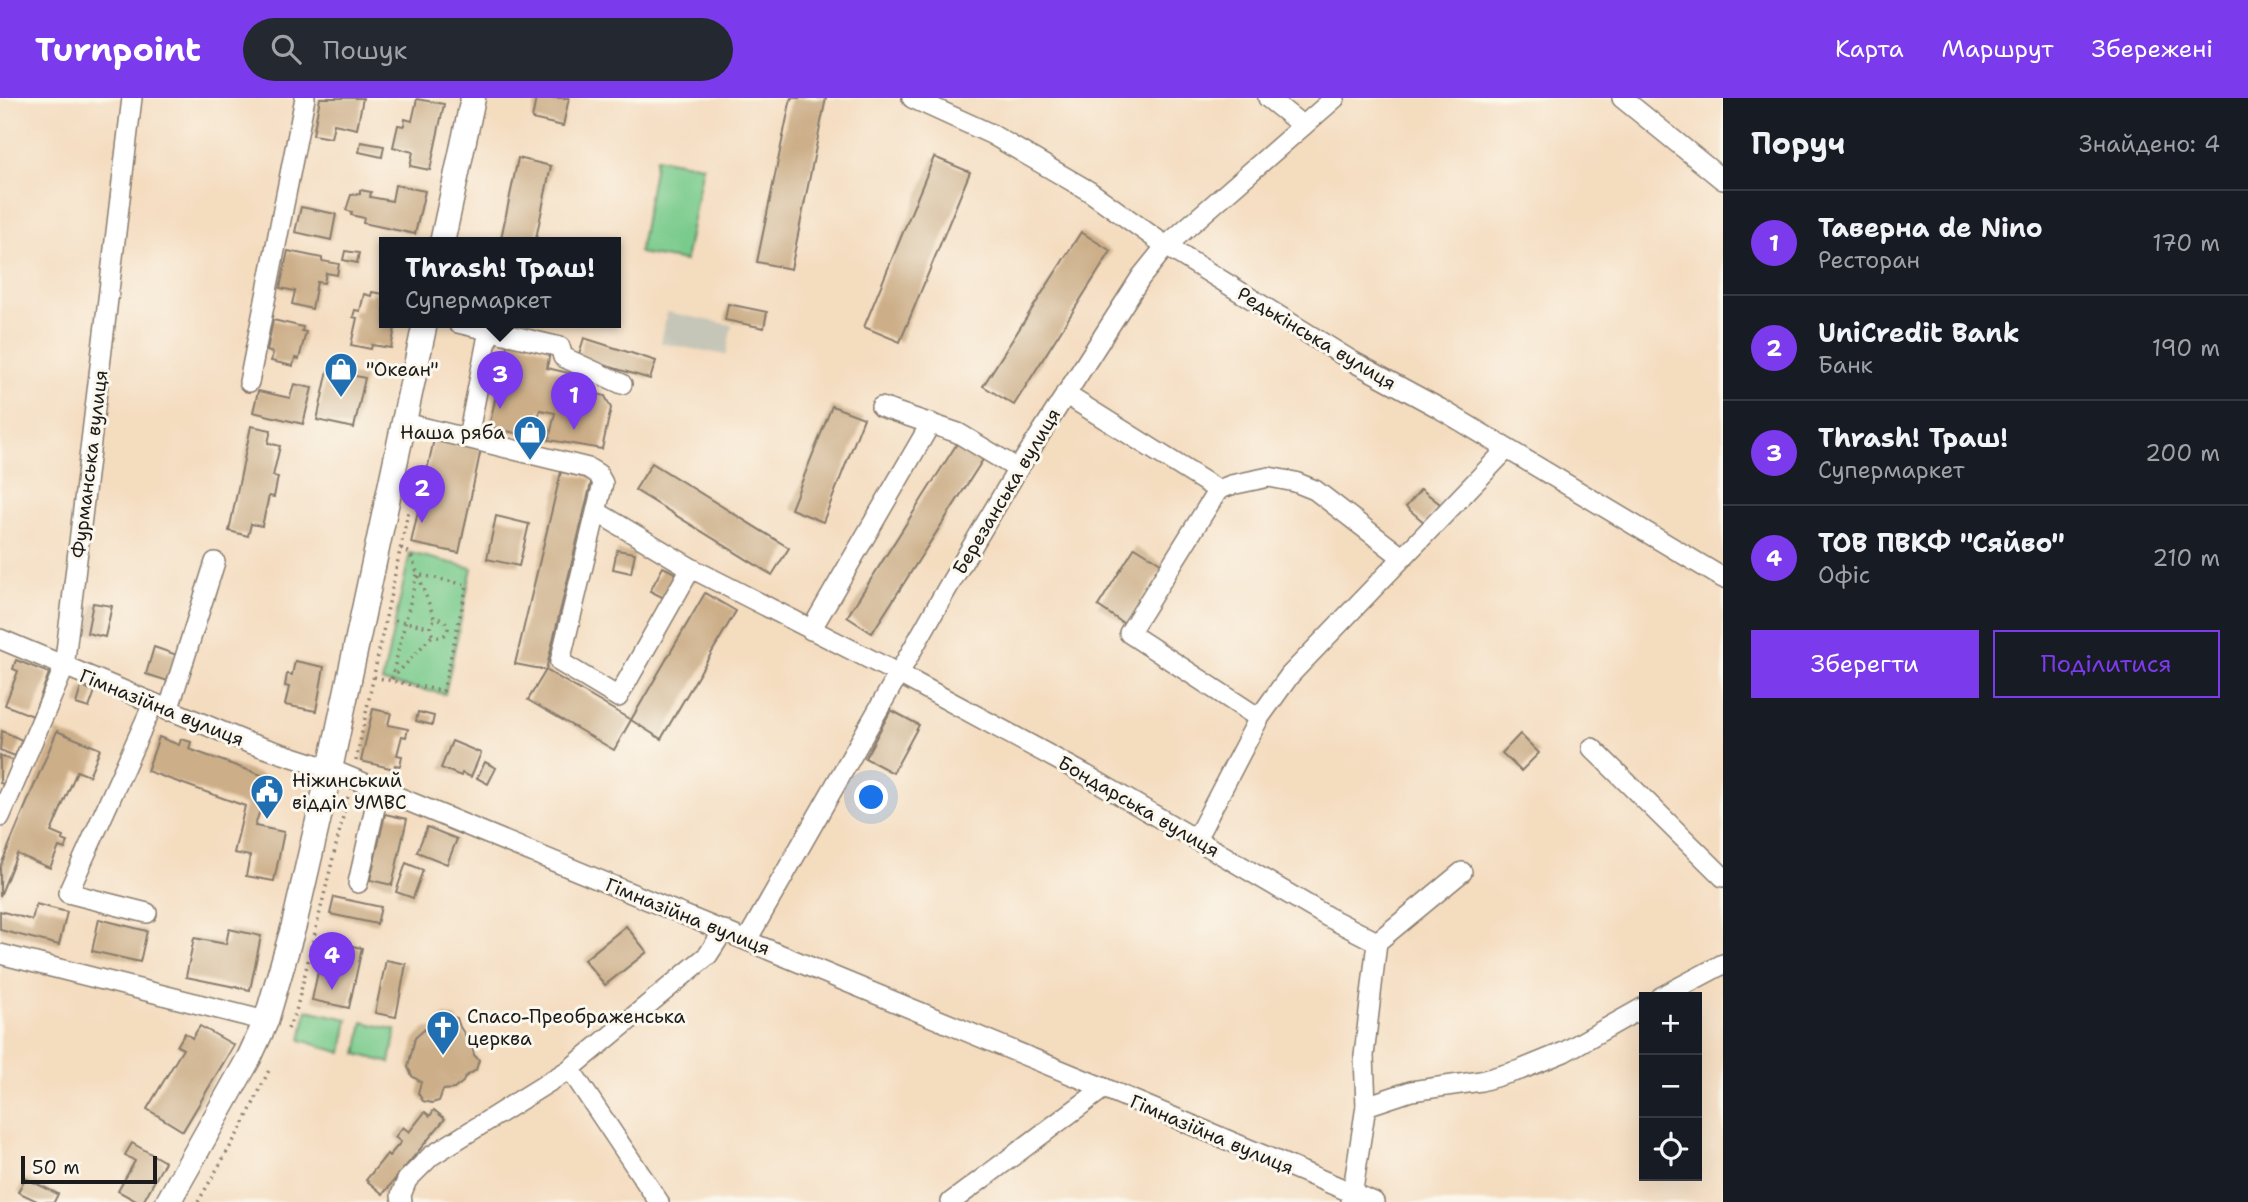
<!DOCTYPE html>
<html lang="uk">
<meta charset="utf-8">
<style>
:root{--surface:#171b24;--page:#242831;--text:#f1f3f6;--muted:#9ea1a6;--line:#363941;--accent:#7c3aed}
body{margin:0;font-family:"Shantell Sans",sans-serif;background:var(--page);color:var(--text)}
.controls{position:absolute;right:21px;bottom:21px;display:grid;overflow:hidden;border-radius:0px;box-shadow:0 7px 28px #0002}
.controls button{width:63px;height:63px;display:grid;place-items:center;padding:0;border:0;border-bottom:2px solid var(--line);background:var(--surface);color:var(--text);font:35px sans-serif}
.scale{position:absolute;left:21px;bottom:18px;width:136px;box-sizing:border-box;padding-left:7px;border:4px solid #1c1c1c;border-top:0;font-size:19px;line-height:24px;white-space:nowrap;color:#1c1c1c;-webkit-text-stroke:5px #fbf7ec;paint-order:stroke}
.you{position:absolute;left:872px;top:700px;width:24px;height:24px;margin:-18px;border:5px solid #fff;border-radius:50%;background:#1a73e8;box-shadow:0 0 0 10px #1a73e833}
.badge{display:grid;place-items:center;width:46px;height:46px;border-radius:50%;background:var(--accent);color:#fff;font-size:23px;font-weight:700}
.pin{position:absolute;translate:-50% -58px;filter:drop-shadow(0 2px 4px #0008)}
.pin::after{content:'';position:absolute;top:37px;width:24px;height:21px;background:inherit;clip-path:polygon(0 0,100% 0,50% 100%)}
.popup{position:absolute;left:379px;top:139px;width:242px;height:91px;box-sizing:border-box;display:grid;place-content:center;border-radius:0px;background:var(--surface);filter:drop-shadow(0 2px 5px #0005);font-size:23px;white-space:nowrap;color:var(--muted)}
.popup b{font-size:26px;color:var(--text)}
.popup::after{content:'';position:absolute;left:50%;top:100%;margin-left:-14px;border:14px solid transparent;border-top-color:var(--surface)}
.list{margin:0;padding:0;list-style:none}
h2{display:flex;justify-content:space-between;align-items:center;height:91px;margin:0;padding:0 28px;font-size:30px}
h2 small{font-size:23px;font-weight:400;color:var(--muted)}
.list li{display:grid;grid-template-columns:46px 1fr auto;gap:21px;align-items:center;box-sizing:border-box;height:105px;padding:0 28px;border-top:2px solid var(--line)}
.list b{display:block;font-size:26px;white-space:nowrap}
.list p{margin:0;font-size:23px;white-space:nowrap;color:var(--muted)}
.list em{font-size:23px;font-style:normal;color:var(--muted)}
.actions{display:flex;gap:14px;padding:21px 28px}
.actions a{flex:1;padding:16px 0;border:2px solid var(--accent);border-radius:0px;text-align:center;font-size:24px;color:var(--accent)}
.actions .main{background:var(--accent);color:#fff}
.icon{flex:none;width:38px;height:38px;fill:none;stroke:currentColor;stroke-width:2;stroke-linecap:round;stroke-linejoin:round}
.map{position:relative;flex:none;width:1723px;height:1104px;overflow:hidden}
header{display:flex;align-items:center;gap:42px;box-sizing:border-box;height:98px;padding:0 35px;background:var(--accent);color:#fff}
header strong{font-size:33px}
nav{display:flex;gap:38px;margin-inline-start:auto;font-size:24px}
.search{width:490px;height:63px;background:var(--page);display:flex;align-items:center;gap:18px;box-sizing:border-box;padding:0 24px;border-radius:38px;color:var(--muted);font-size:26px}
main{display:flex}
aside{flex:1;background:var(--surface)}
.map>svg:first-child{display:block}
.industrial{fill:#c5c5b8}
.green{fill:#79cb8c;stroke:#4a7454;stroke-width:2}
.building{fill:#ccae88}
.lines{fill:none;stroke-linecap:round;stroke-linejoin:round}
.minor-casing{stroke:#887c6e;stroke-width:22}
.major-casing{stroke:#887c6e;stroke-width:27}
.path{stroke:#887c6e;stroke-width:3.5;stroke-dasharray:2 5;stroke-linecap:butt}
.minor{stroke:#fff;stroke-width:19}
.major{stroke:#fff;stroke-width:24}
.labels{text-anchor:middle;stroke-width:6;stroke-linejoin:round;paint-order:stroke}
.street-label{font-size:19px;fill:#1c1c1c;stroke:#fbf7ec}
.poi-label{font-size:19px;fill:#1c1c1c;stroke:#fbf7ec;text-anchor:start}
</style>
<header>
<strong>Turnpoint</strong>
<div class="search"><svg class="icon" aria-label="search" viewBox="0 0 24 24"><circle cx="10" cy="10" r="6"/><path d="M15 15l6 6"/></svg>Пошук</div>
<nav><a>Карта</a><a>Маршрут</a><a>Збережені</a></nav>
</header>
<main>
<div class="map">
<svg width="1723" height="1104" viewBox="0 0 1723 1104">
<rect width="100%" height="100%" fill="#fbf7ec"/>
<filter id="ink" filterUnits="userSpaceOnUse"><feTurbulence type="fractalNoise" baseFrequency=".0143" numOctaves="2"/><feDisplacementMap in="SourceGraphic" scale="14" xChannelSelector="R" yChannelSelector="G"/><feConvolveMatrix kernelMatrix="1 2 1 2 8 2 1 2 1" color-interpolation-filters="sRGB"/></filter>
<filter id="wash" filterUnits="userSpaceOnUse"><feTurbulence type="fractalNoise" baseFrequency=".00686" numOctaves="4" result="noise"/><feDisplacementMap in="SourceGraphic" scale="28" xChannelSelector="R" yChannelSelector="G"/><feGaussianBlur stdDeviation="1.57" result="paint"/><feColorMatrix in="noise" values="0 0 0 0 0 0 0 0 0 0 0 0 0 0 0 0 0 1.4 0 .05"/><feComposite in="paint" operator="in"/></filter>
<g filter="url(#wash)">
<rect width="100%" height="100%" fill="#f4dcbf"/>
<!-- industrial -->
<polygon class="industrial" points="667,214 732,227 726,257 661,245"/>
<!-- green -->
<g class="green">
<polygon points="656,60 703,68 685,163 639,155"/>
<polygon points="410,455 472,470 445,596 382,584"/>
<polygon points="307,912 348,921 342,955 301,942"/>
<polygon points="363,924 396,932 390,965 357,956"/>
</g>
<g id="blocks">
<!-- building -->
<g class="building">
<polygon points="320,0 363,0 357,31 334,26 331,40 313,37"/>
<polygon points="536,0 569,0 563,28 532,21"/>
<polygon points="791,0 826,0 791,171 757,164"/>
<polygon points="417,1 444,6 430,72 410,68 413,54 393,49 398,27 404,28 405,21 412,23"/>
<polygon points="361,44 384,48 382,59 359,54"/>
<polygon points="934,59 970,74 900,244 864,229"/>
<polygon points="518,60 551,68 535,145 500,145"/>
<polygon points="395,87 425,93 415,136 363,125 364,120 351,117 352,114 346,112 351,97 360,96 360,92 371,94 370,99 392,103"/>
<polygon points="301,109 336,116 331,142 295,134"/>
<polygon points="1081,134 1111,153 1014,307 983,288"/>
<polygon points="288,153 322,160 322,163 339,166 337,177 326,175 324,185 317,184 312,211 292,206 295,193 280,190"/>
<polygon points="345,153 359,155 357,165 343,162"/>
<polygon points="372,194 384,196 384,225 396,225 391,250 372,247 371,251 351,247 357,220 353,219 355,212 360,213 364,196 371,198"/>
<polygon points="728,206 767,214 764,230 725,222"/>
<polygon points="273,222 303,229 302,233 306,234 299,261 295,260 293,268 271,263 273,255 267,253"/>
<polygon points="509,239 550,254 547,270 573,276 571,281 590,285 591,294 605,298 611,310 602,351 549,342 555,315 540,312 537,324 527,322 524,337 489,329"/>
<polygon points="584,240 656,263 650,281 578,259"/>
<polygon points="328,272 365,280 354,330 317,322"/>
<polygon points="294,286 312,290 303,326 253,314 258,293 290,300"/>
<polygon points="832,308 864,320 823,424 791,411"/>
<polygon points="251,328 271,332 268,345 280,348 273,378 278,379 274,399 269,398 262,428 251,426 248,438 229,433"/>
<polygon points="434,341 481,351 459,455 411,445"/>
<polygon points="958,344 984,360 872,535 847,519"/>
<polygon points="652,365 789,450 772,477 635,392"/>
<polygon points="561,374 592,381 546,572 631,622 614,652 528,602 546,572 515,566"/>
<polygon points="1421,391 1440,406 1425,425 1406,409"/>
<polygon points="496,418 529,426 519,468 487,461"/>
<polygon points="1135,449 1164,467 1126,527 1098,508"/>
<polygon points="617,452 635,455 631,475 613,471"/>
<polygon points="663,469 679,477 666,501 650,493"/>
<polygon points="705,495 736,513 661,641 631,622"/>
<polygon points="93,505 112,508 105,539 87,535"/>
<polygon points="154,549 177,557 168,583 146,576"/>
<polygon points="16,562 49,575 33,618 5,607 18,573 13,571"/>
<polygon points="295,563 324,569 316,613 285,607 289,589 285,588 287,576 292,577"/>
<polygon points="81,589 95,593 89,610 76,606"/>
<polygon points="373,611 391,615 388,627 408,631 406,639 402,638 397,657 402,658 400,668 395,667 394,671 361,663"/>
<polygon points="891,612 919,627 893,675 865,660"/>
<polygon points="418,614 434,618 432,627 416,623"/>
<polygon points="2,633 22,642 15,658 0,652"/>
<polygon points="57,633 100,651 89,678 77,673 51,734 63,739 62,742 68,744 65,751 59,749 50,770 17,756 0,798 0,769"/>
<polygon points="1520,636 1539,655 1521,673 1502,655"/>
<polygon points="159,639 179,647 181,641 191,644 189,651 270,680 255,728 284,734 274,783 246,778 250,758 234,755 245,708 147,673"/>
<polygon points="452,643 481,655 471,679 462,675 461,678 441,670"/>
<polygon points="0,658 14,663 6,687 0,685"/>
<polygon points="485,664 496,670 488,686 477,680"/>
<polygon points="385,716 407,721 392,787 370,782"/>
<polygon points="427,729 457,741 447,766 417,754"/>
<polygon points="406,765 423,772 413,800 396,794"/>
<polygon points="334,799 381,809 377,826 330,816"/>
<polygon points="36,806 67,814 59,847 0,832 0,813 32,822"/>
<polygon points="99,821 147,833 140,864 92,853"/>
<polygon points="626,828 647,854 605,887 584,862"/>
<polygon points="229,831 261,838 250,892 186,879 194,840 226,846"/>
<polygon points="343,846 362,850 349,910 312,902 323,850 341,853"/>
<polygon points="386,862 406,866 396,919 375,915"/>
<polygon points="445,917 457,920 460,929 472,948 474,957 479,962 476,972 465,979 463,984 454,991 443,992 439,1003 432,1005 423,1003 418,995 421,984 412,978 408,969 415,940 426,930 435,930 440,921"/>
<polygon points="200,928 234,947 183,1033 147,1011 183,951 177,948 185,935 192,940"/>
<polygon points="434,1012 445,1021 383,1096 366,1082 387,1056 389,1058 401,1044 395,1039 403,1029 409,1034 425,1014 430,1018"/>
<polygon points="132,1045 165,1064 143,1104 138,1104 118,1093 135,1063 125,1057"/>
<polygon points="25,1080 58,1096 54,1104 39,1104 18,1094"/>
</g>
</g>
</g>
<g filter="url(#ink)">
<use href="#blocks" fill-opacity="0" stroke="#887c6e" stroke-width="2"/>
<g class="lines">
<defs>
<g id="minor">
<polyline points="912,0 991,36 1089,93 1166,148 1352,263 1439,310 1723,480"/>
<polyline points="1268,0 1303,28"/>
<polyline points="1622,0 1723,82"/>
<polyline points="458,225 560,249 563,259 622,286"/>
<polyline points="249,284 305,0"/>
<polyline points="1065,296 1218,392"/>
<polyline points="881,309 958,335 1018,371"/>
<polyline points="405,325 588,370 598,376 603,385 560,564 618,599 691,470"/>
<polyline points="468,339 489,232"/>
<polyline points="597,414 691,470 899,576 1086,677 1328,819 1377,844"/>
<polyline points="811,532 931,325"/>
<polyline points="0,541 249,645 330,671 1104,990 1374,1104"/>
<polyline points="168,613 215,464"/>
<polyline points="1259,620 1129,535 1218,392 1231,387 1269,379 1295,384 1315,392 1402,459"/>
<polyline points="1592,650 1723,779"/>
<polyline points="0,719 64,570 132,0"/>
<polyline points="1196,741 1259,620 1290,577 1506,352"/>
<polyline points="358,785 379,692"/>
<polyline points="147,815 68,795 153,606"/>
<polyline points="747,842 948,489 1018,371 1141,179 1166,148 1335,0"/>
<polyline points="0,856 266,923"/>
<polyline points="1661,899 1723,866"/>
<polyline points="570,971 659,1104"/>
<polyline points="1366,1008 1364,958 1377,844 1462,774"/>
<polyline points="402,1104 401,1097 407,1082 431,1058 570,971 708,857 724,832"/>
<polyline points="951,1104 1104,990"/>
<polyline points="1351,1104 1366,1008 1411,993 1481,983 1520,972 1564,954 1644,909"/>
</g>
<g id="major">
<polyline points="442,145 473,0"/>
<polyline points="168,1104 249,960 266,923 294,827 330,671 425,225"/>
</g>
</defs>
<!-- minor casing -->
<use href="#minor" class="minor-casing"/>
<!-- major casing -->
<use href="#major" class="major-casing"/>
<!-- path -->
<g class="path">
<polyline points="401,450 410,455 435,522"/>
<circle cx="439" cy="530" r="9"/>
<polyline points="395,522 429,529"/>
<polyline points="374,579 383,581 443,593 467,487 417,476 391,583"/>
<polyline points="392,581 433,537"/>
<polyline points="356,663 408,414"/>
<polyline points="288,931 296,913 348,698"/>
<polyline points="198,1104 245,1023 270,970"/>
</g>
<!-- minor -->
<use href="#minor" class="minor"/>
<!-- major -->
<use href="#major" class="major"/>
</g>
</g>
<!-- icons -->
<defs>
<symbol id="shop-pin" viewBox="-11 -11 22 30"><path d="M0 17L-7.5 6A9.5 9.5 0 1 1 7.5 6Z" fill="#1f6fb2" stroke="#fbf7ec"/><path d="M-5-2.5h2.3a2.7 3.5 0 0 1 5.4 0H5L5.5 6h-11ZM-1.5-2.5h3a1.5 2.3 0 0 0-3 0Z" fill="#fff"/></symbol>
<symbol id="civic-pin" viewBox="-11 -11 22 30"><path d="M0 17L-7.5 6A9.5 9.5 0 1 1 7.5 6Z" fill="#1f6fb2" stroke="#fbf7ec"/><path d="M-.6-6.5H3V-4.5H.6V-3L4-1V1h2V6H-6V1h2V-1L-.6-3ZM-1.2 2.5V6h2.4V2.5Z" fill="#fff"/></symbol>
<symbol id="church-pin" viewBox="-11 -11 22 30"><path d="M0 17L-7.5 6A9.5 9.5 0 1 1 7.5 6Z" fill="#1f6fb2" stroke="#fbf7ec"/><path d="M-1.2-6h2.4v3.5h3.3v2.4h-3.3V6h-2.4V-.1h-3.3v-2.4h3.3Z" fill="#fff"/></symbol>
</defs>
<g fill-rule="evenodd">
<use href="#shop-pin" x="322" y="252" width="38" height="52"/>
<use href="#shop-pin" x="511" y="315" width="38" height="52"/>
<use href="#civic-pin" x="248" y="674" width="38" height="52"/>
<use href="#church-pin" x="424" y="910" width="38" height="52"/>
</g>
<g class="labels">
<!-- street labels -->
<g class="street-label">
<text transform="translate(1317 240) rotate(31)" y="7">Редькінська вулиця</text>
<text transform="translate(89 366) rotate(-83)" y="7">Фурманська вулиця</text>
<text transform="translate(1006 393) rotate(-59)" y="7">Березанська вулиця</text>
<text transform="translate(162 609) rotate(22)" y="7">Гімназійна вулиця</text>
<text transform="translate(1139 708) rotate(30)" y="7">Бондарська вулиця</text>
<text transform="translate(688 818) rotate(22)" y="7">Гімназійна вулиця</text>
<text transform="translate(1212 1036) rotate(23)" y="7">Гімназійна вулиця</text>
</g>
<!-- poi labels -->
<g class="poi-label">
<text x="366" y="278">"Океан"</text>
<text x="505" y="341" text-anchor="end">Наша ряба</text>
<text x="292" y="689">Ніжинський<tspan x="292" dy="22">відділ УМВС</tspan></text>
<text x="467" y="925">Спасо-Преображенська<tspan x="467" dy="22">церква</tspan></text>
</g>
</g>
</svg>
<div class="controls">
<button>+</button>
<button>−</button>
<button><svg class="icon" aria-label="locate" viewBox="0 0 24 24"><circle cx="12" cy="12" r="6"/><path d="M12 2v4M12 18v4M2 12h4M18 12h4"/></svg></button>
</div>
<div class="scale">50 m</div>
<div class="you"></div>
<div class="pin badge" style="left:574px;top:332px">1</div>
<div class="pin badge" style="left:422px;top:425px">2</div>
<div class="pin badge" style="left:500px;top:311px">3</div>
<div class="popup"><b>Thrash! Траш!</b>Супермаркет</div>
<div class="pin badge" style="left:332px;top:892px">4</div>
</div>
<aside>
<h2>Поруч<small>Знайдено: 4</small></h2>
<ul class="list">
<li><span class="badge">1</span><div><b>Таверна de Nino</b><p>Ресторан</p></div><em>170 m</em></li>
<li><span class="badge">2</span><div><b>UniCredit Bank</b><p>Банк</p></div><em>190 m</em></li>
<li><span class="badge">3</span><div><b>Thrash! Траш!</b><p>Супермаркет</p></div><em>200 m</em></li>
<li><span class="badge">4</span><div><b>ТОВ ПВКФ &quot;Сяйво&quot;</b><p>Офіс</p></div><em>210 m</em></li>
</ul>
<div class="actions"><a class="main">Зберегти</a><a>Поділитися</a></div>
</aside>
</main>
